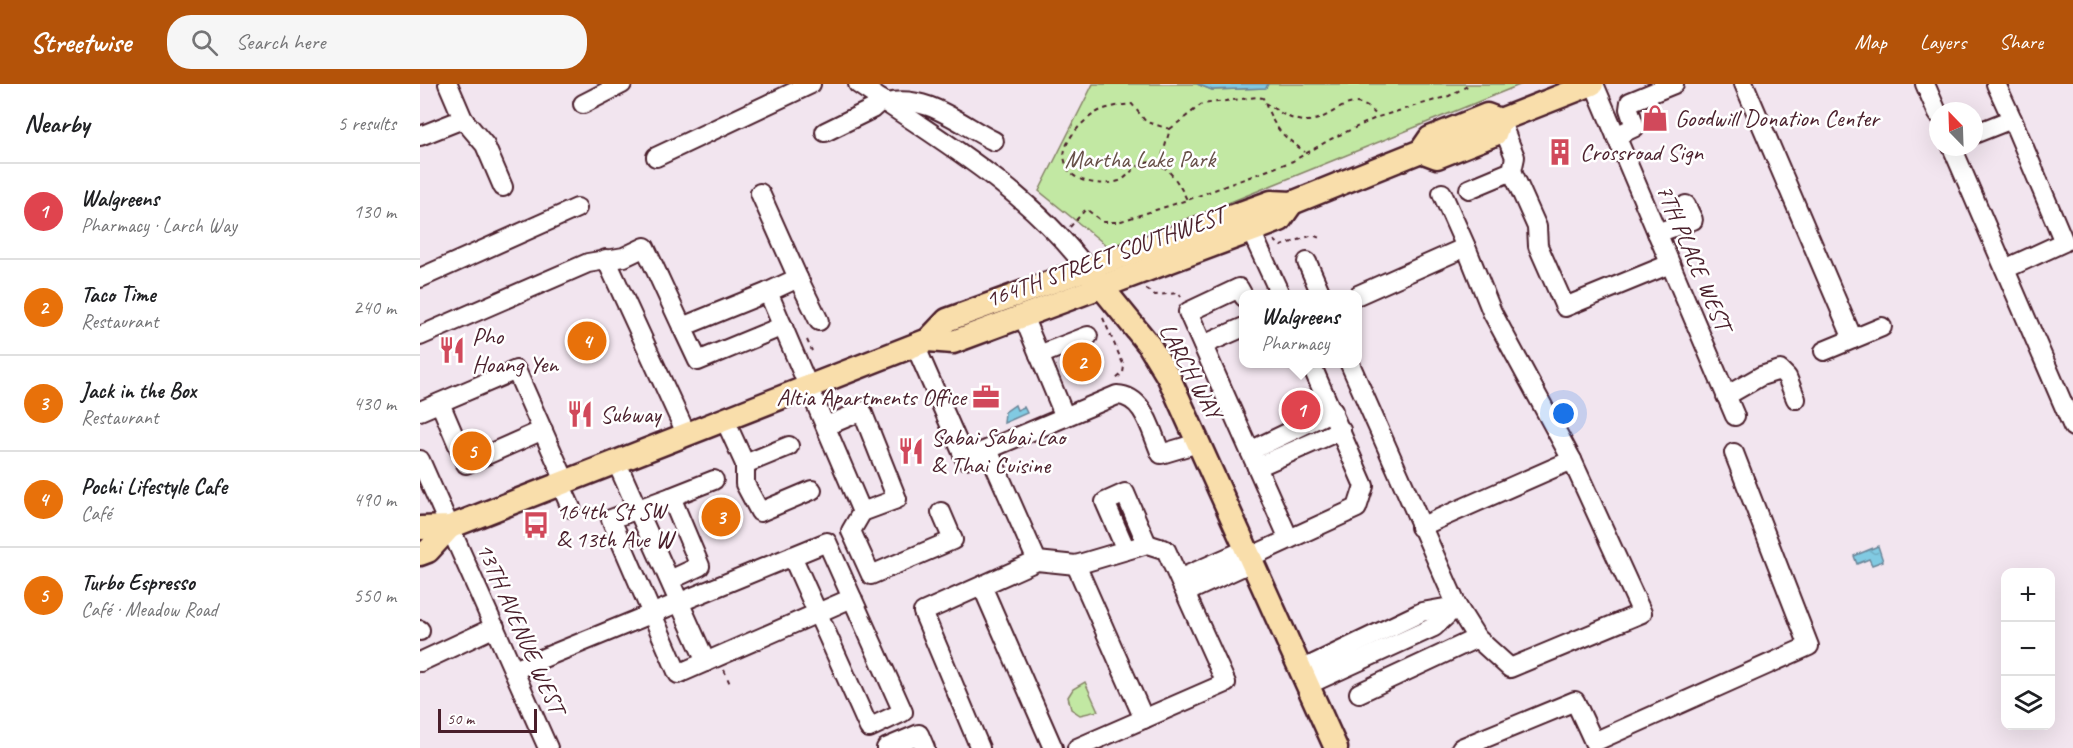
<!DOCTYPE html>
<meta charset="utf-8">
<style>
:root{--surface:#fff;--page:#f6f6f6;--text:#202124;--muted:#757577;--line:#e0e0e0;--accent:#b45309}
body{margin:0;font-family:Caveat,sans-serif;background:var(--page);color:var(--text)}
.controls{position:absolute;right:18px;bottom:18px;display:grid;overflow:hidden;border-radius:12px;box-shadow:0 6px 24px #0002}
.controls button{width:54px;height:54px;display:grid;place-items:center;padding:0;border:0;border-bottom:2px solid var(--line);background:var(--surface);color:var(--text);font:30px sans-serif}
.compass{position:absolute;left:1509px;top:18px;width:54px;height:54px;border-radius:50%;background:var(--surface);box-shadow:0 6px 24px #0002;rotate:337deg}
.scale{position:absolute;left:18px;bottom:15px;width:99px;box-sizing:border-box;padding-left:6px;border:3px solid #4a1f2b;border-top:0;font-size:16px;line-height:21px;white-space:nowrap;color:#4a1f2b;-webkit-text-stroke:4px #fff;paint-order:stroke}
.you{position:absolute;left:1144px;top:330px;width:21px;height:21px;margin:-15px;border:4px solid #fff;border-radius:50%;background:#1a73e8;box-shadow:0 0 0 9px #1a73e833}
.badge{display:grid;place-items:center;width:39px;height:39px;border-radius:50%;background:var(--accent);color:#fff;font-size:20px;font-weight:700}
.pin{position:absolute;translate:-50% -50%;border:3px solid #fff;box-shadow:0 2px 6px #0006}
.popup{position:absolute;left:819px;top:206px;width:123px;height:78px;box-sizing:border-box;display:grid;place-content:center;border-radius:12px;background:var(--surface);filter:drop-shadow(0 2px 4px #0005);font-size:20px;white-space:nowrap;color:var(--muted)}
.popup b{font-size:22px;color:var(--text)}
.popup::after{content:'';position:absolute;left:50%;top:100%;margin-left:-12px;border:12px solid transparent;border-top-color:var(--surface)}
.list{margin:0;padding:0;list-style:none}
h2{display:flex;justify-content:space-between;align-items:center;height:78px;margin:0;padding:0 24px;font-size:26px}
h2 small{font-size:20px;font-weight:400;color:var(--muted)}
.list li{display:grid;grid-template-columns:39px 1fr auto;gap:18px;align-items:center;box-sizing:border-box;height:96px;padding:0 24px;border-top:2px solid var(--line)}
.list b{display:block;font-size:22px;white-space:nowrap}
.list p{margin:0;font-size:20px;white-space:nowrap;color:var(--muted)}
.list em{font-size:20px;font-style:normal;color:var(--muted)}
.icon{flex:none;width:33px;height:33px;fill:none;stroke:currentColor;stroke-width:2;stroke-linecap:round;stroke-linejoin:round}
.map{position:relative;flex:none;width:1653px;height:664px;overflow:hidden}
header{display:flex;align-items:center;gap:36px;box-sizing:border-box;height:84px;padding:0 30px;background:var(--accent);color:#fff}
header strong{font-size:28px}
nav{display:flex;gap:33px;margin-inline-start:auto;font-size:21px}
.search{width:420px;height:54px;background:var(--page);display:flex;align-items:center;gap:15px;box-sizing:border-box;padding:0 21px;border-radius:24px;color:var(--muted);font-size:22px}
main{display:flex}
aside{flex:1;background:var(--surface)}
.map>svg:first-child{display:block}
.park{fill:#c2e8a3;stroke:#868467;stroke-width:1.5}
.water{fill:url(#water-ripples);stroke:#6b8699;stroke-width:1.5}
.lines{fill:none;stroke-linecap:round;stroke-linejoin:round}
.minor-casing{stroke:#4a1f2b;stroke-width:22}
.major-casing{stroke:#4a1f2b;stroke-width:27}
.path{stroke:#4a1f2b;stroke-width:2;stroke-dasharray:4.5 4.5;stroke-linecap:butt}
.minor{stroke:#fff;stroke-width:18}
.major{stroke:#f9deab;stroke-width:22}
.labels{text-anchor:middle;stroke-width:5;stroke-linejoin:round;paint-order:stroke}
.poi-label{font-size:24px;fill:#4a1f2b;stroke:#fff;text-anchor:start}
.park-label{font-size:24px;fill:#685149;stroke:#fff}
.street-label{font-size:24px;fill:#4a1f2b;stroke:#fff}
</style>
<header>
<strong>Streetwise</strong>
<div class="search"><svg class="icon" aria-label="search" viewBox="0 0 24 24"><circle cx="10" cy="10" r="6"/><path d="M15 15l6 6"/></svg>Search here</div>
<nav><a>Map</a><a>Layers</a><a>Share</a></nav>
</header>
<main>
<aside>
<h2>Nearby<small>5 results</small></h2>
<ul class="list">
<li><span class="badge" style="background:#e0444e">1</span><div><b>Walgreens</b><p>Pharmacy · Larch Way</p></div><em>130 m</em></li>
<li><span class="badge" style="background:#e8710a">2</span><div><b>Taco Time</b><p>Restaurant</p></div><em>240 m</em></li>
<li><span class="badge" style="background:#e8710a">3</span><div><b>Jack in the Box</b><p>Restaurant</p></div><em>430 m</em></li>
<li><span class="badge" style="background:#e8710a">4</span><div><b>Pochi Lifestyle Cafe</b><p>Café</p></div><em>490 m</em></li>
<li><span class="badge" style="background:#e8710a">5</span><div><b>Turbo Espresso</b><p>Café · Meadow Road</p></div><em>550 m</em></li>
</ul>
</aside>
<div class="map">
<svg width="1653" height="664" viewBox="0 0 1653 664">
<defs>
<pattern id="water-ripples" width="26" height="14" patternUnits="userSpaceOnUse" patternTransform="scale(1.5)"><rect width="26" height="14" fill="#81cae2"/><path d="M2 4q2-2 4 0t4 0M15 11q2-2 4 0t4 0" fill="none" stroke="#71adc2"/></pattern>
</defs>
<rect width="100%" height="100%" fill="#f2e5ef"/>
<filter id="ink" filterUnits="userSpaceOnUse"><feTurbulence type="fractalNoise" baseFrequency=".0167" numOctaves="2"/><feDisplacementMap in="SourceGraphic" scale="12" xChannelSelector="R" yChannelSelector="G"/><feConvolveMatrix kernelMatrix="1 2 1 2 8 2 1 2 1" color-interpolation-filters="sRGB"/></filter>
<g filter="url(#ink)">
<!-- park -->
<g class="park">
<polygon points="673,0 777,0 792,6 845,4 848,0 1102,0 692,166 619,107"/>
<polygon points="665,598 678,627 660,631 651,625 648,613 653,605"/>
</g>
<!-- water -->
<g class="water">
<polygon points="777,0 848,0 846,4 792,6"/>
<polygon points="595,321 597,326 604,323 607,329 584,339 585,328"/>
<polygon points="1458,462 1463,477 1452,481 1449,475 1437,480 1434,472"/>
</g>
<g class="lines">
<defs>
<g id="minor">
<path d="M438 0C519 55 608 106 667 185"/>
<polyline points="1174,0 1315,332"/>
<polyline points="1324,0 1433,255 1404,267"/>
<polyline points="1505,0 1518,30"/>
<polyline points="1576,0 1592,35"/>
<path d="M467 19C506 9 541 41 574 57"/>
<polyline points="163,20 202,0"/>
<polyline points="43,35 65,61 83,103"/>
<polyline points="405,48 452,25 462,16"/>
<polyline points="1554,50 1592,35 1644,158 1585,185"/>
<polyline points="0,52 43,35 28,0"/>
<polyline points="1196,52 1215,43 1209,25 1210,18 1254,0"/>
<polyline points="1532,63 1653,343"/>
<polyline points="236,73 391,0"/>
<polyline points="1092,87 1117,143 1118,162 1145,223 1250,180"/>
<polyline points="1049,105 1092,87 1095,73 1080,36"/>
<polyline points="340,109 378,194 348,208 442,428 477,415 442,327 406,342"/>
<polyline points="831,147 860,210"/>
<polyline points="1237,149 1273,136 1266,121"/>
<polyline points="186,175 266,349"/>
<polyline points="887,178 901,210"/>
<polyline points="0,194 157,124"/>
<polyline points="378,194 399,237"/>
<polyline points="938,211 1046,163 1022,109"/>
<polyline points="824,213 819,204 768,228 869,455"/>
<polyline points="603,232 645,333"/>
<polyline points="262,243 278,277 363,242"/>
<polyline points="0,252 168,179 204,173 225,163 262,243 348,208"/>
<polyline points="1433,255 1462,243"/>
<path d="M495 261 545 375 697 311C725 312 731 348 741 370L778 359"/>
<polyline points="783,261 824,243"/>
<polyline points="619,271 668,252"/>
<polyline points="930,280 1037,522 1057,554"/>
<polyline points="1306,312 1341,292 1360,286 1367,293 1376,315"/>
<polyline points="20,319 46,380 123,346"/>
<polyline points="0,327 96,286 145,397"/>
<polyline points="304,334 325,380 369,362"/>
<polyline points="568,366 617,477"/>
<polyline points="830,367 913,327"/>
<polyline points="0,376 128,664"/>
<polyline points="196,377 286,578"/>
<polyline points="325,380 325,400 340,428 392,406"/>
<polyline points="837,383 921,346"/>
<polyline points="140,399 151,424"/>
<polyline points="251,413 294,396"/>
<polyline points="442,428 431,447 451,491 533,456 521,428"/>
<polyline points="1000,443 1152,376 1072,228 1046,163"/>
<polyline points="706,466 685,418 705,409 727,460"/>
<polyline points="830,473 937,424 944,402 891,280"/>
<polyline points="656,481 724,635"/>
<polyline points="761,494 827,465"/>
<polyline points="250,496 280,482 251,413 191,435 258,590 432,514"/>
<polyline points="562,502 633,664"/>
<polyline points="767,508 832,478"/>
<polyline points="0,546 0,547"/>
<polyline points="0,578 75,543"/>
<path d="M94 586C199 544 303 500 407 458L483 628 449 644 372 472"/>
<polyline points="881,586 1002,528 1036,522"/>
<polyline points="887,601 1014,543 1037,522"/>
<polyline points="939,609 1057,554 1090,584 1222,529 1152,376"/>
<polyline points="466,664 499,650 505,664"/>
<polyline points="560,664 503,528 617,477 656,481 727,460 746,466 806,599 657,664"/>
<polyline points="1041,664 1155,617 1174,658 1389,562 1314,369"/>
</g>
<g id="major">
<polyline points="1001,67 1017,73 1075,50 1080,36"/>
<polyline points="667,185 729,261 749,294 916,664"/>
<polyline points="508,256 533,258 831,147 860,136 872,119"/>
<polyline points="0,444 30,443 508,256 527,236 851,118 872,119 1001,67 1010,54 1067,31 1080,36 1172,0"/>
<polyline points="0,470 8,467 30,443"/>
</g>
</defs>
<!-- minor casing -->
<use href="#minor" class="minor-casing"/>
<!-- major casing -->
<use href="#major" class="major-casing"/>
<!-- path -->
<g class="path">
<path d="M845 19C858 27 872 38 888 37 915 36 931 0 958 33"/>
<path d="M750 45 782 20 837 13 843 14C855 45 859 49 885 68"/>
<path d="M740 80 750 45 726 38 712 20C703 21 693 22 684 25 668 30 639 58 645 77 647 87 652 92 662 96 675 100 686 101 699 97 707 94 710 87 717 83 741 66 759 99 767 116"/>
<polyline points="650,143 666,125 683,138 698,138 767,116 873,77 911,55 958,33 1029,12 1051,0"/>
<polyline points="854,156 861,162 893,151 902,155"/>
<polyline points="726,205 735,211 759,209 761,213"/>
<polyline points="683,234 704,282 703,289 696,295"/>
<polyline points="387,256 392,267"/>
<polyline points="304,586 310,600"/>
</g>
<!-- minor -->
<use href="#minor" class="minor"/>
<!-- major -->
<use href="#major" class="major"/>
</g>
</g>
<!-- icons -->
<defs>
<symbol id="shop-bare" viewBox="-9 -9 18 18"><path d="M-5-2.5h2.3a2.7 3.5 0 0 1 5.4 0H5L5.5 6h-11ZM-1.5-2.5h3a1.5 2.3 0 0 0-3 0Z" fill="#d1495b" stroke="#fff" stroke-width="2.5" paint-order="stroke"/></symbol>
<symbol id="building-bare" viewBox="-9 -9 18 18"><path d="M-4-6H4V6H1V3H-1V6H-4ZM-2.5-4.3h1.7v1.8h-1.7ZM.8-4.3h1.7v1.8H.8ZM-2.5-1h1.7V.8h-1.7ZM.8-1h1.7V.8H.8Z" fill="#d1495b" stroke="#fff" stroke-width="2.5" paint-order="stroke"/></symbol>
<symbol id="restaurant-bare" viewBox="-9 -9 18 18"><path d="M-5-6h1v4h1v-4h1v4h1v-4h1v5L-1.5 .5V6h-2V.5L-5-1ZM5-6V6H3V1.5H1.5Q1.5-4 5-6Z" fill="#d1495b" stroke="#fff" stroke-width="2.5" paint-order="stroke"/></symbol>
<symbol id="office-bare" viewBox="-9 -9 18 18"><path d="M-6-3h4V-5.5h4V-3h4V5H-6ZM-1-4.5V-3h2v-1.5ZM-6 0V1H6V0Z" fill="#d1495b" stroke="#fff" stroke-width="2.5" paint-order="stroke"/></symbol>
<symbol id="bus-bare" viewBox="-9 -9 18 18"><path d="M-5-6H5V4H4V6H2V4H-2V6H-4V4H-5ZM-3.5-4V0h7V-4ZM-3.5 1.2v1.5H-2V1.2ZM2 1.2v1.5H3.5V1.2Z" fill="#d1495b" stroke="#fff" stroke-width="2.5" paint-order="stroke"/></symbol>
</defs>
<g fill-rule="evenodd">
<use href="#shop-bare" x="1216" y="15" width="38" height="38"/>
<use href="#building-bare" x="1121" y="49" width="38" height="38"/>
<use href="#restaurant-bare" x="13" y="247" width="38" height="38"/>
<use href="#office-bare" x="547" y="294" width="38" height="38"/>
<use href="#restaurant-bare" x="141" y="311" width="38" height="38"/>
<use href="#restaurant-bare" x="472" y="348" width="38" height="38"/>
<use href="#bus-bare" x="97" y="422" width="38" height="38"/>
</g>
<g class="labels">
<!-- poi labels -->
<g class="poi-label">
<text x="1255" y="42">Goodwill Donation Center</text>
<text x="1160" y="76">Crossroad Sign</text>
<text x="52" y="260">Pho<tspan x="52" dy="28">Hoang Yen</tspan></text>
<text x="546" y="321" text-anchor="end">Altia Apartments Office</text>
<text x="180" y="338">Subway</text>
<text x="511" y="361">Sabai Sabai Lao<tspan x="511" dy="28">&amp; Thai Cuisine</tspan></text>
<text x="136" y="435">164th St SW<tspan x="136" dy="28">&amp; 13th Ave W</tspan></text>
</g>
<!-- park labels -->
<g class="park-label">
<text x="720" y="83">Martha Lake Park</text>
</g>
<!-- street labels -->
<g class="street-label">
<text transform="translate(685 173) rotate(-20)" y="8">164TH STREET SOUTHWEST</text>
<text transform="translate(1274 173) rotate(67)" y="8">7TH PLACE WEST</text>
<text transform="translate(771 287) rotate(61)" y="8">LARCH WAY</text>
<text transform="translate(101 544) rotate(66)" y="8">13TH AVENUE WEST</text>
</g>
</g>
</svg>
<div class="controls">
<button>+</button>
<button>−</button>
<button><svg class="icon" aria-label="layers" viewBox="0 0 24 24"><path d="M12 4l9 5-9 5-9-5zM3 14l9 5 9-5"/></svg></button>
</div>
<svg class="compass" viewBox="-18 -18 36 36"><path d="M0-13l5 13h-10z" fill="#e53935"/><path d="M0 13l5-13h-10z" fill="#757577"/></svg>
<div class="scale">50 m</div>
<div class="you"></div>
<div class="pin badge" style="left:881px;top:326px;background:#e0444e">1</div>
<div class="popup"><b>Walgreens</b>Pharmacy</div>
<div class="pin badge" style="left:662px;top:278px;background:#e8710a">2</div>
<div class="pin badge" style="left:301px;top:433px;background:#e8710a">3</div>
<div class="pin badge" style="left:167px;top:257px;background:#e8710a">4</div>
<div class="pin badge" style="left:52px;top:367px;background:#e8710a">5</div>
</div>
</main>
